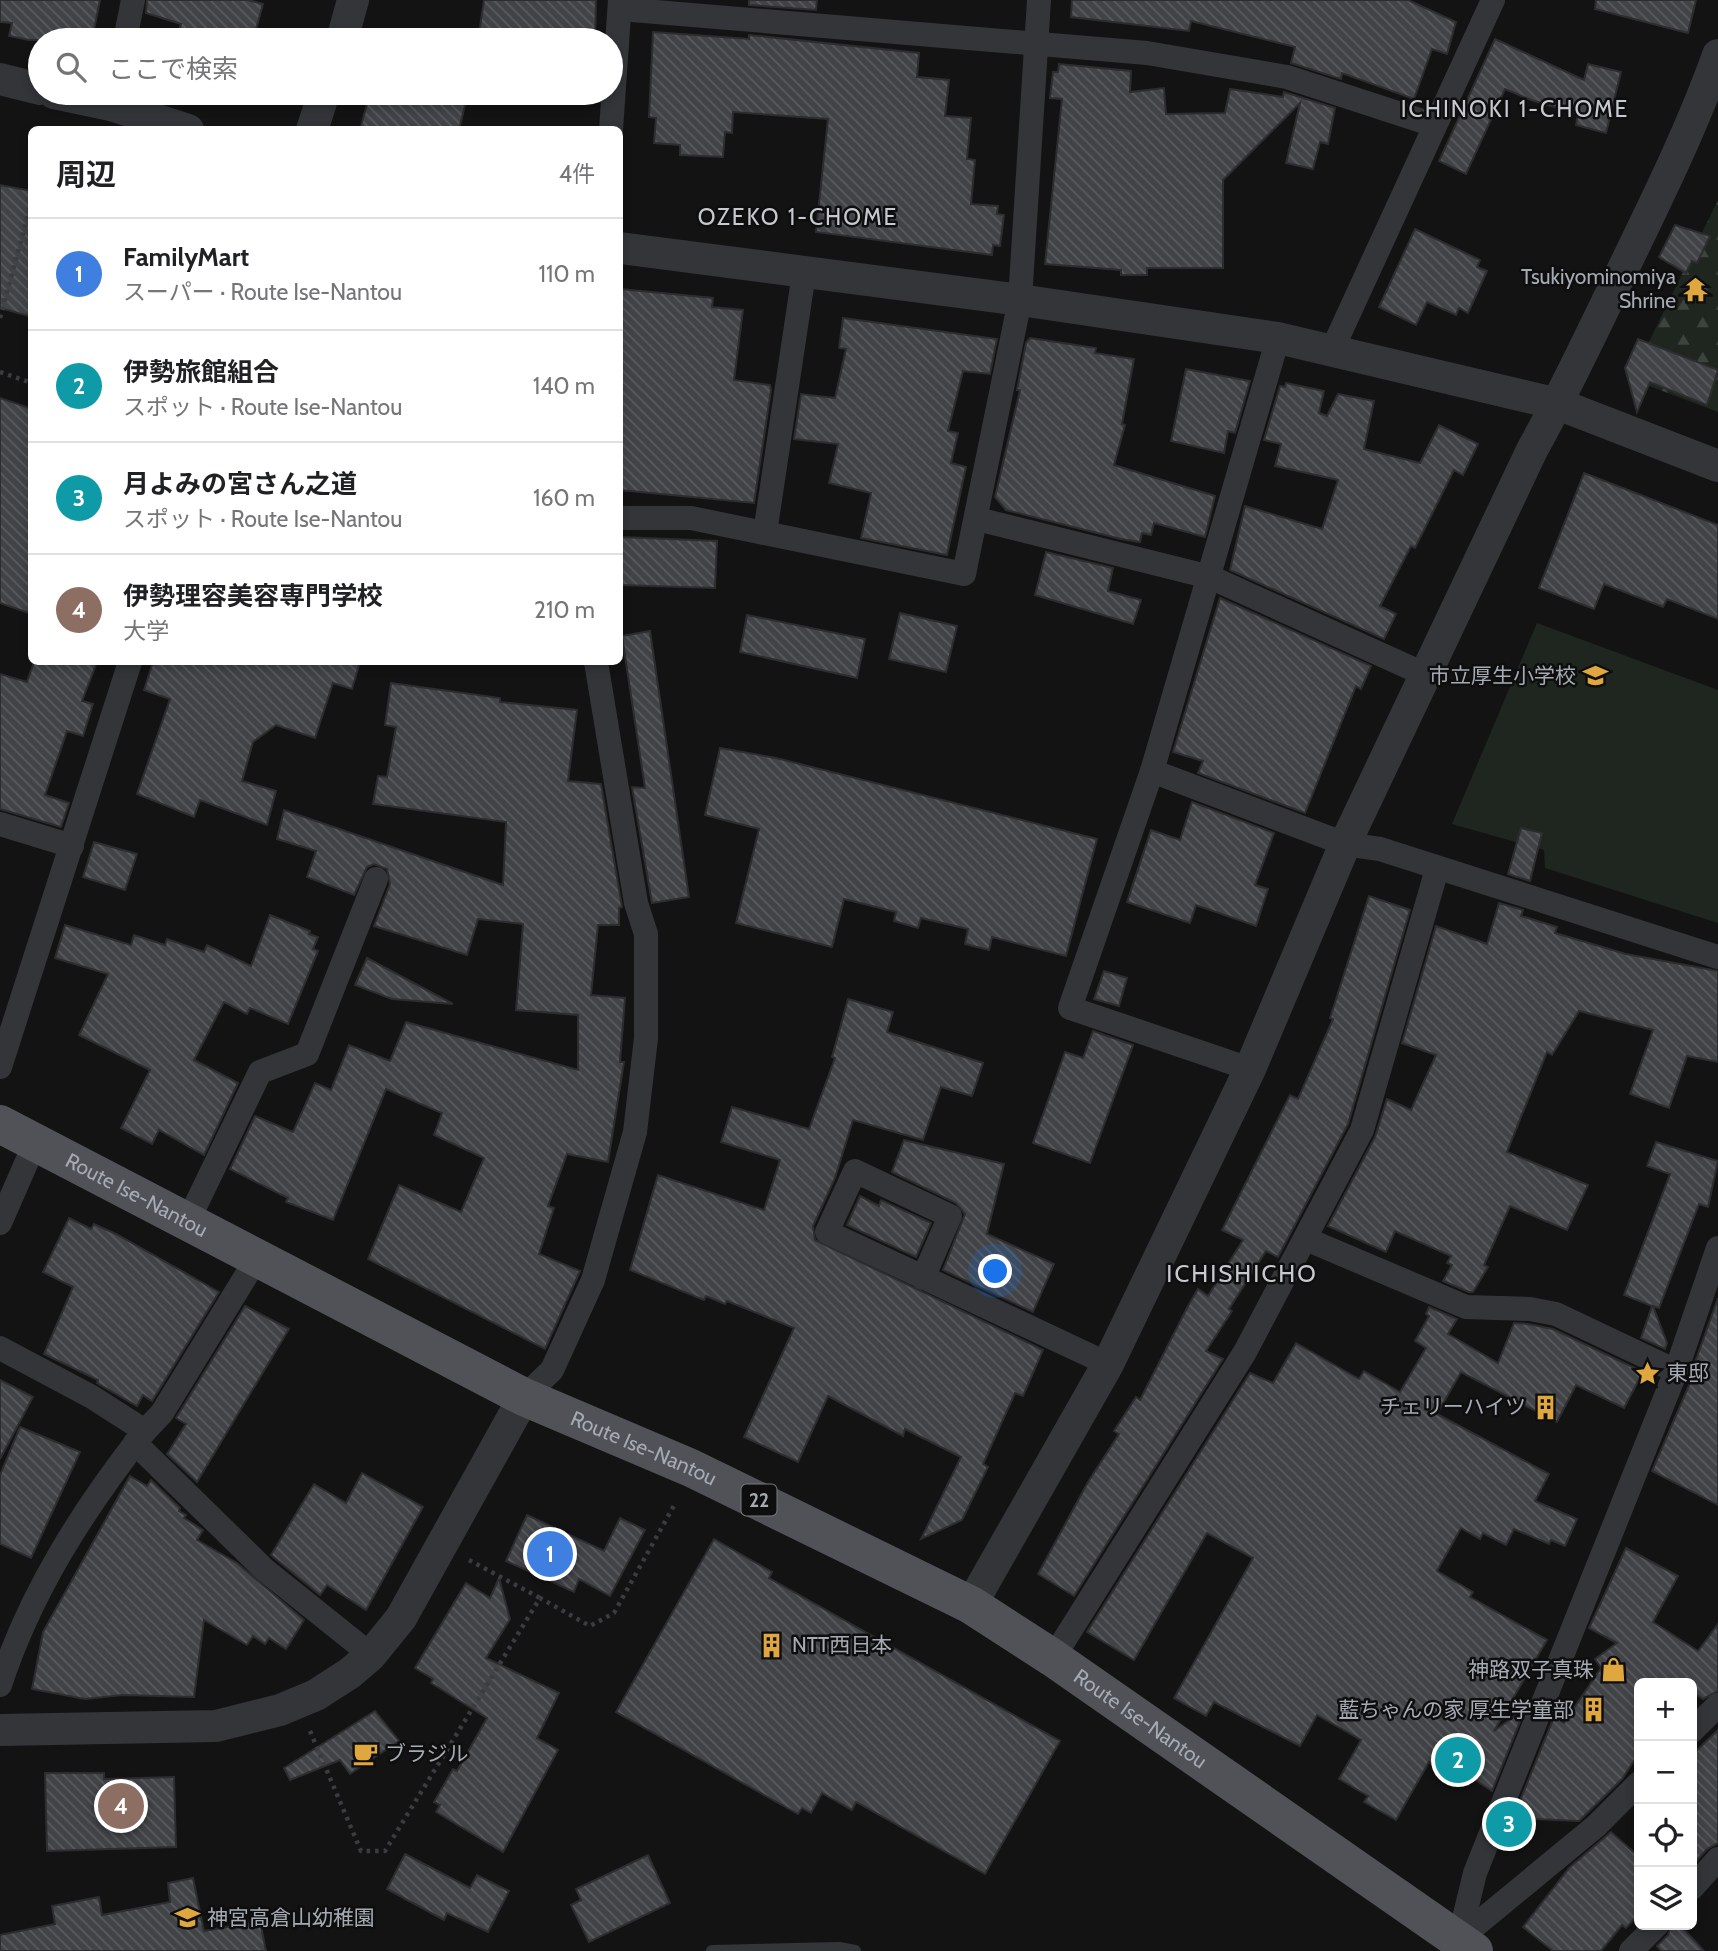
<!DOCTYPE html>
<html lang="ja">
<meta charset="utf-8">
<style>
:root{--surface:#fff;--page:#f6f6f6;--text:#202124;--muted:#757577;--line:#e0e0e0;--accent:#d93025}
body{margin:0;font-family:Cabin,"Noto Sans JP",sans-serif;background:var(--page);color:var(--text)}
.controls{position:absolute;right:21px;bottom:21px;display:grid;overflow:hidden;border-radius:10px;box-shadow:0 4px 10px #0003}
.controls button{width:63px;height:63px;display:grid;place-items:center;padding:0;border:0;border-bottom:2px solid var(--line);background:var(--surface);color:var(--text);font:35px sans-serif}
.you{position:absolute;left:996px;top:1272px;width:24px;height:24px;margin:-18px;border:5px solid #fff;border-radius:50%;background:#1a73e8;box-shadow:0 0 0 10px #1a73e833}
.badge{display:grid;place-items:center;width:46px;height:46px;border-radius:50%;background:var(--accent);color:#fff;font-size:23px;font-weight:700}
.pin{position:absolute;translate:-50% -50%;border:4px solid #fff;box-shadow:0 2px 7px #0006}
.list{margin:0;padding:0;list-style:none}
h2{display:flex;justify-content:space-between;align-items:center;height:91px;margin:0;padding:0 28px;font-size:30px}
h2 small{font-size:23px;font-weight:400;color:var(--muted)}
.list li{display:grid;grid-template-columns:46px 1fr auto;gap:21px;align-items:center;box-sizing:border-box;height:112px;padding:0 28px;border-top:2px solid var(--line)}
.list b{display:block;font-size:26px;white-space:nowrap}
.list p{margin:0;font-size:23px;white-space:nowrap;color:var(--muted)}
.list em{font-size:23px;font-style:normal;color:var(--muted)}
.icon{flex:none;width:38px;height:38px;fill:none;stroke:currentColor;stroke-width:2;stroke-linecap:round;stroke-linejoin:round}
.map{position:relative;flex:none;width:1718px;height:1951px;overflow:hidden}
.search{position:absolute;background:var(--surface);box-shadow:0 4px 10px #0003;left:28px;top:28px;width:595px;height:77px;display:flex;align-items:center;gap:18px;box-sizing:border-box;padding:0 24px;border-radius:38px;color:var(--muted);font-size:26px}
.panel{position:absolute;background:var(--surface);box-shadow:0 4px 10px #0003;left:28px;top:126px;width:595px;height:539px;border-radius:10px}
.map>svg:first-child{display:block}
.green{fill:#1f2620}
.forest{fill:url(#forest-firs)}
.building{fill:url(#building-back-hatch);stroke:#2d2d30;stroke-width:2}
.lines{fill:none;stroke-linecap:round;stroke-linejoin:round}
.path{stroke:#3a3c40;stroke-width:4.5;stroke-dasharray:3.5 5;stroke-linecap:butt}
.service{stroke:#343539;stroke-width:12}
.minor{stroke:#343539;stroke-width:24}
.tertiary{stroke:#343539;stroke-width:32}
.primary{stroke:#505257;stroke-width:38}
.labels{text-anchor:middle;stroke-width:5;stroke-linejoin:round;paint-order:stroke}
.shield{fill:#0e0e0f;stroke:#787b82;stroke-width:2}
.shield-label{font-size:19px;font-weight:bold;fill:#a5aab3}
.poi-label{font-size:21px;fill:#a5aab3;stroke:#0e0e0f;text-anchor:end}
.street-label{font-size:21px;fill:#a5aab3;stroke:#0e0e0f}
.neighbourhood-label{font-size:23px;letter-spacing:2px;fill:#c6c9d0;stroke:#0e0e0f}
.quarter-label{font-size:24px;letter-spacing:2px;fill:#c6c9d0;stroke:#0e0e0f}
</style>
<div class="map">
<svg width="1718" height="1951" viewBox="0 0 1718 1951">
<defs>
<pattern id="forest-firs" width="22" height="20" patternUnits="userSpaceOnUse" patternTransform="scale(1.75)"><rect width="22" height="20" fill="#1f2620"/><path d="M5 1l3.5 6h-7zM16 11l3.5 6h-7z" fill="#3d433e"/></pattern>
<pattern id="building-back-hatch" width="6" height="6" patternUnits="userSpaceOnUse" patternTransform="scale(1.75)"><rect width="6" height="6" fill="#424347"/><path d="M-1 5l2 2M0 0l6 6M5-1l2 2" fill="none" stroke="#5a5b5f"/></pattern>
</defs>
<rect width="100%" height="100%" fill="#131314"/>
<!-- green -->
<polygon class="green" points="1537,623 1718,690 1718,923 1545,868 1544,850 1452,824"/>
<!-- forest -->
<polygon class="forest" points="1718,200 1718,412 1631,379"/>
<!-- building -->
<g class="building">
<polygon points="0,0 100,0 92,40 29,40 9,36 12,23 0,22"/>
<polygon points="147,0 248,0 263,4 253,40 175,40 181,24 146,13"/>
<polygon points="484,0 596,0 595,40 478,40"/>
<polygon points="749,0 817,0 816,10 749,5"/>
<polygon points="1072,0 1408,0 1456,22 1447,54 1432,49 1414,99 1342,73 1341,79 1291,63 1295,47 1191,21 1189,31 1071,17"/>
<polygon points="1596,0 1696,0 1688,33 1595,9"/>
<polygon points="653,32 749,39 749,35 919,53 917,77 949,80 945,116 971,118 967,159 975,160 971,204 998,206 997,214 1004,215 1000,246 993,245 992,255 816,232 828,119 733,112 732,133 725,132 723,157 680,155 680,145 654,143 656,118 649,117"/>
<polygon points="1495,39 1584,80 1588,64 1621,72 1606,133 1576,125 1578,114 1531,100 1505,89 1466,174 1439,161"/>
<polygon points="1059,64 1131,71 1130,92 1164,88 1166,114 1225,113 1230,89 1283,97 1284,92 1335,108 1328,144 1320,142 1313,169 1286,163 1300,103 1223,180 1223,268 1147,268 1147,275 1121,275 1121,270 1045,264 1062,99 1050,98 1053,72 1058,72"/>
<polygon points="370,93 417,93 465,105 459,130 360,130"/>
<polygon points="0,185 32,191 32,317 0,308"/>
<polygon points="1675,225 1710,236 1697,263 1692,261 1686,273 1659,257"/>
<polygon points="1415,229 1480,260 1477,267 1487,271 1468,313 1459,308 1456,315 1427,302 1416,325 1379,307"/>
<polygon points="620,289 713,298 712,307 743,310 734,380 770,385 771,390 754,503 620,490"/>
<polygon points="843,318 997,339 990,374 963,371 948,431 958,433 951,463 966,467 947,555 861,538 871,493 829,483 838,444 794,439 801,394 835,398 846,349 839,348"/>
<polygon points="1030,338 1096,348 1095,353 1134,359 1122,424 1125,425 1114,465 1215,496 1205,537 1154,523 1151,535 1142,533 1140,542 1121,539 1006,510 995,497 1020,390 1017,390 1026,343"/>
<polygon points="1638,339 1718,370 1707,405 1650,382 1637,412 1625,368"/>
<polygon points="1186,369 1250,381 1235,433 1228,431 1224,453 1171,441"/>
<polygon points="1286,383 1324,391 1319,413 1327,416 1338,394 1374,401 1364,449 1420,463 1439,425 1478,444 1463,475 1454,470 1415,548 1411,546 1380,606 1396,614 1384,639 1230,570 1245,506 1322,529 1338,480 1275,466 1281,444 1264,440 1280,386 1285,387"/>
<polygon points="0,398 32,409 32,614 0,603"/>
<polygon points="1584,473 1718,525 1718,619 1667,599 1663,607 1604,584 1594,609 1539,588"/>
<polygon points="620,537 717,541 715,588 620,585"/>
<polygon points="1046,552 1113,568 1108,591 1141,600 1133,624 1035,595"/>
<polygon points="1220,598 1371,666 1361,689 1356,686 1305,813 1198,773 1203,761 1173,752"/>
<polygon points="900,613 957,626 946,672 889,659"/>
<polygon points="747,615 865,639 857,678 740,652"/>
<polygon points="650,631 689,897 652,903 632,787 645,788 622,636"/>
<polygon points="34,662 97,662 82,701 93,704 83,736 67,731 45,795 69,803 61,827 0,809 0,674 27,682"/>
<polygon points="153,662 360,662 352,689 333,683 315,738 276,725 253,742 242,781 276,791 267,825 200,800 194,817 137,794 170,699 144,690"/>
<polygon points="391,683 500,698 500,702 577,710 568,781 601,784 622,907 619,908 619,925 598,925 591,995 625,998 620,1062 624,1062 608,1162 567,1154 548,1206 554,1208 539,1254 580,1271 545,1349 368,1259 399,1185 461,1212 484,1158 434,1135 442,1113 386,1089 333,1220 286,1202 288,1198 230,1169 255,1116 293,1132 315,1083 331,1090 349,1045 390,1061 406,1022 578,1070 578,1015 516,1010 523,924 478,919 467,955 374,926 390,884 387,869 374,864 367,867 354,895 307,877 316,851 277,839 284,810 503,885 506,822 373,804 378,776 387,777 396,727 385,725"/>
<polygon points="720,748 776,758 1097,839 1066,956 992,937 989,950 965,944 968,929 921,918 918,928 894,921 896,912 844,899 832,947 736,923 759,829 705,815"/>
<polygon points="1192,802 1274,833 1255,885 1268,889 1256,926 1196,905 1190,923 1127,902 1151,830 1180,840"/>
<polygon points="1521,828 1542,833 1530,881 1508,874"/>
<polygon points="94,842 137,854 125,890 83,877"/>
<polygon points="1369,896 1410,910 1348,1124 1278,1257 1266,1251 1229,1309 1232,1311 1206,1351 1223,1359 1074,1596 1038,1574 1088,1482 1119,1434 1114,1431 1136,1397 1140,1400 1188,1306 1198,1289 1208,1296 1243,1240 1222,1230 1290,1095 1298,1099 1333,1019 1330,1018"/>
<polygon points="1499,903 1523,910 1521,916 1557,927 1555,933 1626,954 1718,971 1718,1062 1687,1056 1669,1108 1630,1094 1653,1030 1579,1011 1552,1055 1547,1052 1507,1152 1588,1185 1567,1230 1510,1206 1484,1265 1488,1267 1473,1292 1469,1292 1443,1281 1452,1265 1447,1263 1451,1256 1395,1231 1386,1252 1328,1226 1375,1137 1387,1099 1411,1110 1436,1055 1402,1043 1436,926 1487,944"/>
<polygon points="270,915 310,931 309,934 318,937 313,949 318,951 288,1024 250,1008 247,1014 224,1002 194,1060 238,1083 204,1155 159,1130 152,1144 121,1128 150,1070 79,1035 108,974 55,958 65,925 131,945 134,935 165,945 167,939 204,952 207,945 251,966"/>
<polygon points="367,958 453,1004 392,999 355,985"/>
<polygon points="1104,971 1127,978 1119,1006 1094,999"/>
<polygon points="848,999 893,1012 887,1032 983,1063 972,1096 941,1087 923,1140 853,1120 835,1178 813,1226 815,1240 1043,1350 1023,1396 1015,1393 983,1464 988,1467 962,1520 921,1539 961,1457 905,1429 903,1436 828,1396 798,1462 744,1437 794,1328 727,1301 725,1304 706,1296 704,1300 630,1270 658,1175 764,1210 780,1160 721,1142 732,1107 809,1129 835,1058 832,1057"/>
<polygon points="1093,1031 1133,1045 1090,1163 1033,1143 1065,1052 1083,1058"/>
<polygon points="904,1140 1004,1164 987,1234 1054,1264 1033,1312 943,1270 965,1214 956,1203 892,1172"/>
<polygon points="1656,1142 1718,1161 1708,1207 1699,1204 1659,1308 1653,1306 1667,1343 1665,1349 1641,1338 1652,1306 1624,1295 1670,1174 1647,1166"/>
<polygon points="860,1196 879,1206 881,1200 931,1223 916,1257 847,1225"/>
<polygon points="69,1218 91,1229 94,1224 116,1234 219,1292 152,1401 143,1395 137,1406 97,1383 98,1380 44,1354 73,1287 43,1272"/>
<polygon points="1718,1298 1718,1505 1652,1471 1690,1383 1688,1382"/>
<polygon points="245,1306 289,1329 197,1482 167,1454 186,1424 176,1418"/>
<polygon points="1429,1307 1457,1319 1448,1334 1498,1363 1514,1323 1528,1324 1553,1329 1643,1372 1624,1408 1576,1385 1557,1422 1461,1372 1437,1414 1549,1474 1535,1501 1577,1519 1565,1546 1551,1540 1549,1544 1514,1529 1506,1545 1483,1533 1480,1539 1461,1528 1437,1571 1473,1592 1470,1597 1547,1640 1494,1731 1525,1709 1492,1791 1472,1778 1468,1785 1429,1762 1396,1820 1364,1802 1368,1796 1339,1779 1361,1740 1317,1715 1300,1746 1214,1702 1206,1716 1174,1698 1253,1558 1207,1533 1134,1660 1087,1632 1250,1373 1273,1383 1296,1343 1359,1379 1364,1371 1400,1392 1426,1348 1415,1341 1429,1316 1426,1314"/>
<polygon points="0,1380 33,1397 0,1459"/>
<polygon points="20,1427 80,1452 31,1558 0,1544 0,1475"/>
<polygon points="362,1473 423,1507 366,1610 327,1585 320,1595 271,1555 314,1484 346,1503"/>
<polygon points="130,1476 147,1486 151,1480 180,1508 179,1511 186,1515 184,1518 203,1530 197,1540 237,1563 304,1620 286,1649 269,1638 265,1644 253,1636 247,1645 204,1620 194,1697 123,1695 85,1699 32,1689 43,1632"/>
<polygon points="527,1515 604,1551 620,1518 645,1530 610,1596 579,1579 574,1592 506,1561"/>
<polygon points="714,1539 772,1572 769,1578 1060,1741 985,1874 856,1802 852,1810 822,1793 811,1813 802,1808 798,1814 616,1712"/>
<polygon points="1626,1548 1678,1576 1653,1622 1698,1651 1718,1624 1718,1691 1703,1699 1692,1692 1692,1683 1639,1683 1639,1753 1622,1779 1579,1821 1534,1819 1517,1808 1554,1717 1564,1723 1601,1668 1595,1659 1617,1643 1589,1628"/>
<polygon points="499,1578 510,1619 486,1658 559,1693 537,1738 558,1750 503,1852 436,1812 440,1805 434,1802 453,1769 457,1771 487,1718 431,1683 433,1679 415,1668 466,1583 490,1598"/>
<polygon points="375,1711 399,1741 350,1774 340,1760 290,1780 284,1768"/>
<polygon points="1718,1730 1718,1843 1707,1849 1692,1866 1692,1755"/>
<polygon points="45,1773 104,1773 104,1779 174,1777 176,1847 47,1851"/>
<polygon points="1611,1832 1639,1857 1639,1914 1626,1928 1622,1925 1601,1951 1553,1951 1523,1927 1570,1867"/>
<polygon points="405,1854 470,1888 477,1875 509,1891 488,1932 447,1913 444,1920 387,1889"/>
<polygon points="648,1855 670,1903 589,1942 571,1905 581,1900 576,1889"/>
<polygon points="193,1878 204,1931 260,1921 266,1951 0,1951 0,1935 55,1924 52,1906 99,1897 102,1915 170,1902 168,1883"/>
<polygon points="1671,1925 1680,1925 1704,1951 1661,1951 1657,1946 1668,1935"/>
</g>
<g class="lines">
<!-- path -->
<g class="path">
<polyline points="0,318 32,200"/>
<polyline points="0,372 32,383"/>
<polyline points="469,1560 540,1598"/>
<polyline points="310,1731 361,1851 385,1851 540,1598 590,1626 614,1613 676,1502"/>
</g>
<!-- service -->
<polyline class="service" points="712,1951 839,1948 855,1951"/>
<!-- minor -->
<g class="minor">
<polyline points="620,9 1147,53 1287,77 1434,125"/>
<polyline points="125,40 133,0"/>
<polyline points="611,130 620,0"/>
<polyline points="1332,350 1493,0"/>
<polyline points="620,518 691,518 964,574 1020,300 1039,0"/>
<polyline points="977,519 1210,577 1426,675"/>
<polyline points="765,533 804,273"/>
<polyline points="1152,771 1345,844 1380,849 1718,957"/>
<polyline points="0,824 72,846"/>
<polyline points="0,1067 130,662"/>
<polyline points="1250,1069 1070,1008 1152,771 1278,338"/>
<polyline points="0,1223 35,1143"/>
<polyline points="187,1223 260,1072 307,1054 376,879"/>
<polyline points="1306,1239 1466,1307 1530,1309 1556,1314 1676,1371"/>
<polyline points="923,1278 950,1216 855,1171 827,1232 1108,1364"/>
<polyline points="0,1348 92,1397 145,1431 162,1413 257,1258"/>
<polyline points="524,1397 552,1370 593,1280 635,1132 646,1038 646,934 636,903 596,662"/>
<polyline points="135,1443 265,1570 371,1655"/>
<polyline points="1053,1658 1245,1352 1362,1130 1437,869"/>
<path d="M0 1685C31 1591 83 1510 144 1432"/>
<polyline points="1692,1731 1718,1705"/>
<polyline points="1692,1888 1718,1859"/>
<polyline points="1459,1939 1596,1826 1639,1783"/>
<polyline points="1452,1950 1459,1939 1475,1873 1676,1371 1718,1248"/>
<polyline points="1631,1951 1657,1925"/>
</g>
<!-- tertiary -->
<g class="tertiary">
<polyline points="342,40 353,0"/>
<polyline points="0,79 40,89"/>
<polyline points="54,93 111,105 188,130"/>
<polyline points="312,130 324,93"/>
<polyline points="620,248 1020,300 1278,338 1558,404 1718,466"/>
<path d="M971 1605 1108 1364 1250 1069 1345 844 1532 450C1565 391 1593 330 1623 269 1657 199 1692 128 1718 55"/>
<polyline points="0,1730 216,1726 280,1710 316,1695 350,1673 371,1655 401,1618 524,1397"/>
</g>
<!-- primary -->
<path class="primary" id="s1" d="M0 1124 524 1397 691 1468 971 1605 1053 1658 1474 1951"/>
</g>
<!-- icons -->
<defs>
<symbol id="temple-bare" viewBox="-9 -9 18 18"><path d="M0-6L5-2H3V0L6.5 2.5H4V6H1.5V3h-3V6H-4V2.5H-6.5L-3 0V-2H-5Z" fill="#e0a73f" stroke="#0e0e0f" stroke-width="2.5" paint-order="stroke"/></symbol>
<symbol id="school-bare" viewBox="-9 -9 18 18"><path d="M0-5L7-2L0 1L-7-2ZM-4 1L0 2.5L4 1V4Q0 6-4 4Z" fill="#e0a73f" stroke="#0e0e0f" stroke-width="2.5" paint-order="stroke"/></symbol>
<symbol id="sight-bare" viewBox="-9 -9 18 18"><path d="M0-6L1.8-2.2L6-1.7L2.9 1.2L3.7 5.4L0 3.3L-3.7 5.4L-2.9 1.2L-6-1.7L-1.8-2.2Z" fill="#e0a73f" stroke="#0e0e0f" stroke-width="2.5" paint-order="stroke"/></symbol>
<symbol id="building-bare" viewBox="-9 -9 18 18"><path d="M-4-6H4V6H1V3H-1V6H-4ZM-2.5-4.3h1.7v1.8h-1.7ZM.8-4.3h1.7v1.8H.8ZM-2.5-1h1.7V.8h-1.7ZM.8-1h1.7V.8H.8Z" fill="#e0a73f" stroke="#0e0e0f" stroke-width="2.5" paint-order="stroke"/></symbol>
<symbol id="shop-bare" viewBox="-9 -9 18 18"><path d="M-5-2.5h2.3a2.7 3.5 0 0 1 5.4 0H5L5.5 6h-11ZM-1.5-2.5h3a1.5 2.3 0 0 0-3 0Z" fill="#e0a73f" stroke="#0e0e0f" stroke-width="2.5" paint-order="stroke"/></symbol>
<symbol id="cafe-bare" viewBox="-9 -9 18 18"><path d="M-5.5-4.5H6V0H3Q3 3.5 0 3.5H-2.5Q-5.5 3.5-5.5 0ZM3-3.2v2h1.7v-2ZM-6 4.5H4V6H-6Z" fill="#e0a73f" stroke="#0e0e0f" stroke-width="2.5" paint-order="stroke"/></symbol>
</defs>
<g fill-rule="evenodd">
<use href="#temple-bare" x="1678" y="272" width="35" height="35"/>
<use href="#school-bare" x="1578" y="658" width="35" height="35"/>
<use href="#sight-bare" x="1630" y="1356" width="35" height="35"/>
<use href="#building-bare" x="1528" y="1390" width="35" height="35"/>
<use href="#building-bare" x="754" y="1628" width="35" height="35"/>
<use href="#shop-bare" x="1596" y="1652" width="35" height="35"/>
<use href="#building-bare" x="1576" y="1692" width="35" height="35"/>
<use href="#cafe-bare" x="348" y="1736" width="35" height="35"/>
<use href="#school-bare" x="170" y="1900" width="35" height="35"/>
</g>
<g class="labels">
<!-- shield labels -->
<rect class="shield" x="741.5" y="1484.5" width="35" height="31" rx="5"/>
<g class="shield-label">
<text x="759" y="1507">22</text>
</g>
<!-- poi labels -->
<g class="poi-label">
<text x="1676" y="284">Tsukiyominomiya<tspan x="1676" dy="24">Shrine</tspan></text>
<text x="1576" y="683">市立厚生小学校</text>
<text x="1667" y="1380" text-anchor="start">東邸</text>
<text x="1526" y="1414">チェリーハイツ</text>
<text x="792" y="1652" text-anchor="start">NTT西日本</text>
<text x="1594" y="1677">神路双子真珠</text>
<text x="1574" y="1717">藍ちゃんの家 厚生学童部</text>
<text x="385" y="1761" text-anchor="start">ブラジル</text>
<text x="207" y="1925" text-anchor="start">神宮高倉山幼稚園</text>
</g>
<!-- street labels -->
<g class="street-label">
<text dy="7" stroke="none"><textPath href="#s1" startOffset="154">Route Ise-Nantou</textPath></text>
<text dy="7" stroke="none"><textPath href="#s1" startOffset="721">Route Ise-Nantou</textPath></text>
<text dy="7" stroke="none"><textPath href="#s1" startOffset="1288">Route Ise-Nantou</textPath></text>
</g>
<!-- neighbourhood labels -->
<g class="neighbourhood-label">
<text x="1515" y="117">ICHINOKI 1-CHOME</text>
<text x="798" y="225">OZEKO 1-CHOME</text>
</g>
<!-- quarter labels -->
<g class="quarter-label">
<text x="1242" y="1282">ICHISHICHO</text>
</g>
</g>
</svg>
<div class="controls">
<button>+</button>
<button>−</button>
<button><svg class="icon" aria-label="locate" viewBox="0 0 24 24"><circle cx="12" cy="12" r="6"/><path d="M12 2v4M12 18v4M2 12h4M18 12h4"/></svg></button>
<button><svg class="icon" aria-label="layers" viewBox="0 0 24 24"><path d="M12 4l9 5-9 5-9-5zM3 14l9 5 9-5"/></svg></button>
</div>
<div class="you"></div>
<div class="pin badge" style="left:550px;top:1554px;background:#3f7fe0">1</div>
<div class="pin badge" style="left:1458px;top:1760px;background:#0f9aa8">2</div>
<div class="pin badge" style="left:1509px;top:1824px;background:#0f9aa8">3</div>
<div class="pin badge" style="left:121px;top:1806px;background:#8d6e63">4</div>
<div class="search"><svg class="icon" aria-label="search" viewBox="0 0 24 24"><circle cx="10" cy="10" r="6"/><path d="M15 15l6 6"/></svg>ここで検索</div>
<section class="panel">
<h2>周辺<small>4件</small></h2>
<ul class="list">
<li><span class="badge" style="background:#3f7fe0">1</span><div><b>FamilyMart</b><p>スーパー · Route Ise-Nantou</p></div><em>110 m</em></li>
<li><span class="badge" style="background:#0f9aa8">2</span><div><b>伊勢旅館組合</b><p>スポット · Route Ise-Nantou</p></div><em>140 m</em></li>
<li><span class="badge" style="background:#0f9aa8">3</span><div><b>月よみの宮さん之道</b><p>スポット · Route Ise-Nantou</p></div><em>160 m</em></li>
<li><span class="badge" style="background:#8d6e63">4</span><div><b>伊勢理容美容専門学校</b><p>大学</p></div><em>210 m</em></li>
</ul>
</section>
</div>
